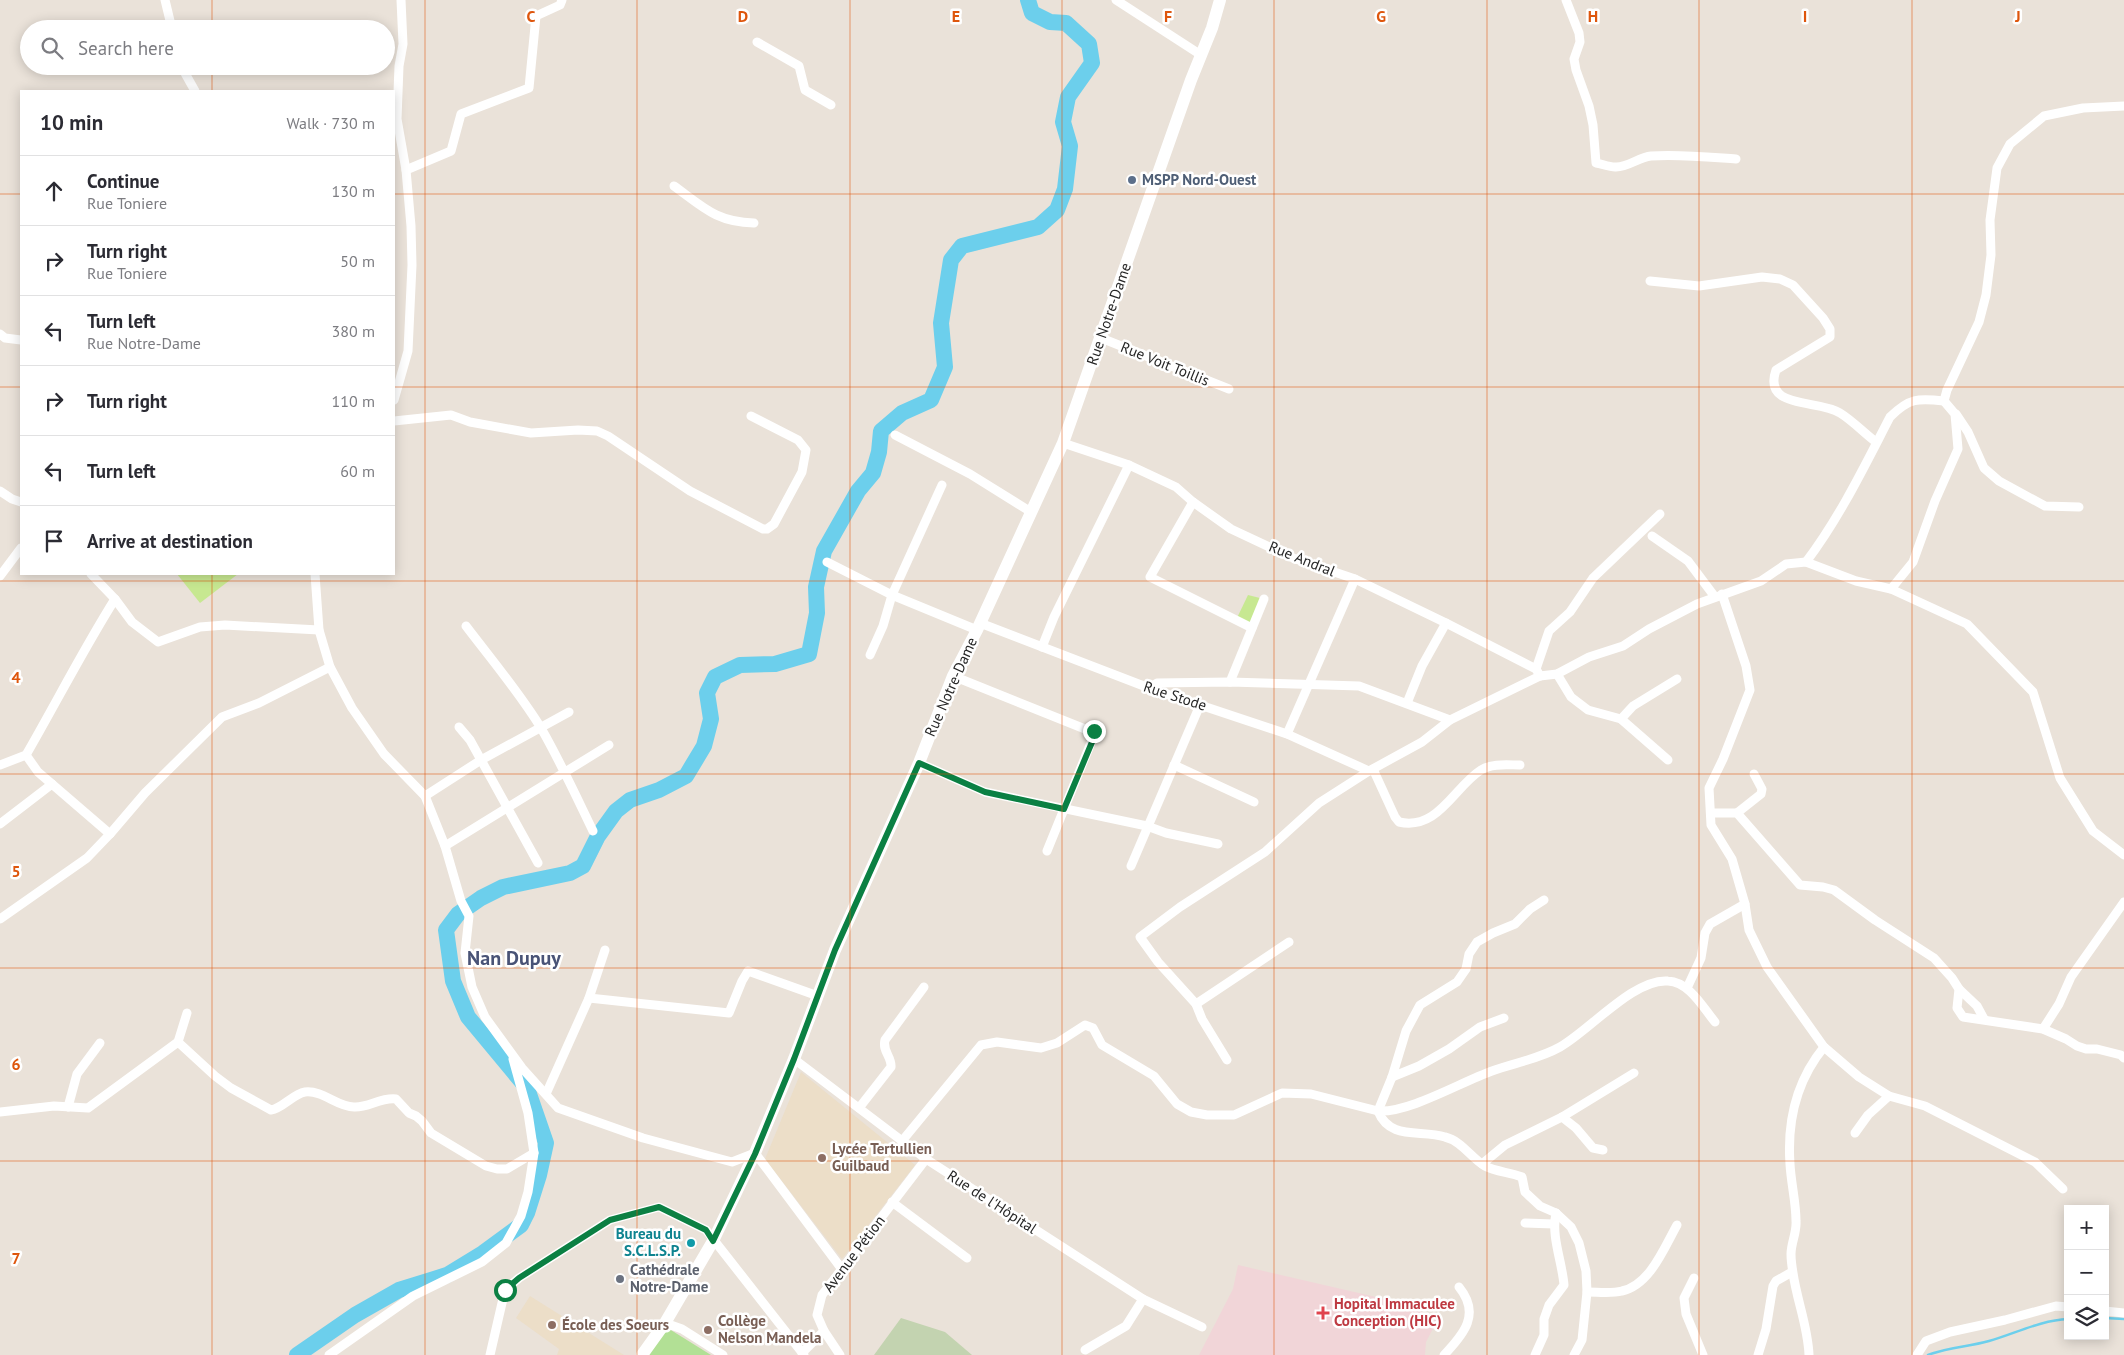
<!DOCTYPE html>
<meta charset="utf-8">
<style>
:root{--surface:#fff;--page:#f2f2f3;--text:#2b2b33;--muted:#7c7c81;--line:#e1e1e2}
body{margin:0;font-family:"PT Sans",sans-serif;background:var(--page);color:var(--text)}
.controls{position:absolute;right:15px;bottom:15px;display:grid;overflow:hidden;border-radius:0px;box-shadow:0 2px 12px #0003}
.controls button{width:45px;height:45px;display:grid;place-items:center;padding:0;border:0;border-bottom:1px solid var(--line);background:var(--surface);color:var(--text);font:25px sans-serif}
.stop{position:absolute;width:15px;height:15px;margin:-11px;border:4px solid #0b8043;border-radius:50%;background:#fff}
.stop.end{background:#0b8043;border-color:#fff;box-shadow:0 1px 5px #0008}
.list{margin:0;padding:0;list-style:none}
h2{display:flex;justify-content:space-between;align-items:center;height:65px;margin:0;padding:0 20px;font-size:21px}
h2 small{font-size:16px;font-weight:400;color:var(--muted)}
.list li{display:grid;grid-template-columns:32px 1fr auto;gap:15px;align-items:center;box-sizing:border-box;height:70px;padding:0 20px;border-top:1px solid var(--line)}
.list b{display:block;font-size:19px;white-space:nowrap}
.list p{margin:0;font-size:16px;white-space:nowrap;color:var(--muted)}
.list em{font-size:16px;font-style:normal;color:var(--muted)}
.icon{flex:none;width:28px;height:28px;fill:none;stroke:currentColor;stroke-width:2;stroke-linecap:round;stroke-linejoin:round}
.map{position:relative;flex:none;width:2124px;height:1355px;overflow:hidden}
.search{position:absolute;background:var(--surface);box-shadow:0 2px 12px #0003;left:20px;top:20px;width:375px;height:55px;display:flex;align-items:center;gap:12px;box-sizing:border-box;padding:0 18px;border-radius:28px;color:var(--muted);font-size:19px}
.panel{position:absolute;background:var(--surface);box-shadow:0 2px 12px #0003;left:20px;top:90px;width:375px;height:485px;border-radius:0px}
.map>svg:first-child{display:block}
.education{fill:#ecdec8}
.medical{fill:#f1d5d8}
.green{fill:#b2e095}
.cemetery{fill:#c3d3b0}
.pitch{fill:#c7e891}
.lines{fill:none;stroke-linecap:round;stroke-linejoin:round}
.stream{stroke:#6ccfec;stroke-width:2.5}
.river{stroke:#6ccfec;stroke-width:16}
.street{stroke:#fff;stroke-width:9}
.secondary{stroke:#fff;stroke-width:12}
.route{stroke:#0b8043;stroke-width:6}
.grid{fill:none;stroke:#de560d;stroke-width:1;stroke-opacity:0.55}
.service-dot{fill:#5c6f8a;stroke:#fff;stroke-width:2}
.education-dot{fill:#8d6e63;stroke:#fff;stroke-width:2}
.culture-dot{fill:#0f9aa8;stroke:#fff;stroke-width:2}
.worship-dot{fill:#6b7280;stroke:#fff;stroke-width:2}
.health-dot{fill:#e0444e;stroke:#fff;stroke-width:2}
.labels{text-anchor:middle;stroke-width:5;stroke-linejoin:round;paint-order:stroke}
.service-label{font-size:15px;font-weight:bold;fill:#4e5e75;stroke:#fff;text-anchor:start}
.street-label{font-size:15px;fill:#272727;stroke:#fff}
.education-label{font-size:15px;font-weight:bold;fill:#785e54;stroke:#fff;text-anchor:start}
.culture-label{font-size:15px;font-weight:bold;fill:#0d838f;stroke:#fff;text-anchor:end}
.worship-label{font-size:15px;font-weight:bold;fill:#5b616d;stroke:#fff;text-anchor:start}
.health-label{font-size:15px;font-weight:bold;fill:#be3a42;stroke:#fff;text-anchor:start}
.district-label{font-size:20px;font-weight:bold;fill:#495376;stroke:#fff}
.grid-label{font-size:16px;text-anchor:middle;font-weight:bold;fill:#de560d;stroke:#fff;stroke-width:5;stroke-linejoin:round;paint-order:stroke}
</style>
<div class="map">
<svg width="2124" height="1355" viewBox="0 0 2124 1355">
<rect width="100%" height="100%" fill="#eae2d9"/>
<!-- education -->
<g class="education">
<polygon points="801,1072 915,1165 842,1259 765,1159"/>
<polygon points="530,1296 624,1355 557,1355 559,1349 516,1318"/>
</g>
<!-- medical -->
<polygon class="medical" points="1238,1265 1402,1303 1438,1319 1426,1342 1425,1355 1199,1355 1233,1289"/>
<!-- green -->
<polygon class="green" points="666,1327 711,1355 645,1355"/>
<!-- cemetery -->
<polygon class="cemetery" points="901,1318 945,1332 972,1355 874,1355"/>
<!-- pitch -->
<g class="pitch">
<polygon points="177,574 238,574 200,603"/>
<polygon points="1248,595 1264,599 1252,628 1236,620"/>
</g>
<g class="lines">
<!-- stream -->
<g class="stream">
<polyline points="2105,1318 2124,1319"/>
<path d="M1928 1355C1948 1347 1968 1347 1989 1341 2014 1334 2041 1320 2068 1319"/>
</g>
<!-- river -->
<polyline class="river" points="297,1355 355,1315 399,1290 447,1275 483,1253 521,1225 527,1213 539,1175 546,1143 527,1088 468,1017 453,981 446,930 458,914 481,898 503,887 570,873 583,866 598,836 616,811 630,800 659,790 686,776 704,746 711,719 707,693 715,677 740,665 775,664 809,654 817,613 816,587 824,551 858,491 873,473 879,452 881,431 902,413 931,400 945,367 941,323 951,260 962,246 1038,227 1057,210 1065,189 1070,146 1063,122 1068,97 1092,63 1089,44 1066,23 1050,22 1032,13 1028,0"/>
<!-- street -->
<g class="street">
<polyline points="165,0 172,29"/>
<polyline points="1116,0 1201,55"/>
<path d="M1566 0 1579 33 1580 42 1574 59 1576 70 1589 106 1593 125 1596 163C1602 164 1609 167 1615 167 1627 168 1639 157 1651 156 1679 154 1708 157 1736 159"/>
<polyline points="757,42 799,66 805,90 831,105"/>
<polyline points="181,66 195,91"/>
<polyline points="406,170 451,151 461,114 529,88 536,16 560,5 562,0"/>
<path d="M674 186C703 207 716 222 754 223"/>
<path d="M1650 281 1699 286 1762 277 1780 279 1793 285 1823 318 1830 329V337L1776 370C1762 410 1819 399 1840 413 1853 421 1864 433 1876 442"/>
<polyline points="0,334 5,338 21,340"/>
<polyline points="1101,338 1229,389"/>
<polyline points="394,400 408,351 412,265 411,226 406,170 397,119 399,66 403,44 401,0"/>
<polyline points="1956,414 1968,432 1984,468 1999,481 2045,506 2079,507"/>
<polyline points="394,421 451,415 470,422 531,433 578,430 597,431 608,436 690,491 763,529 767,529 774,524 802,472 806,450 798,440 751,416"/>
<polyline points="895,435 970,474 1031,512"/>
<polyline points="1063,443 1129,465 1176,487 1193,502 1231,529 1293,558 1355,579 1446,623 1536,669 1540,676"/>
<polyline points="0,491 12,499 21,502"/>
<polyline points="1193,502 1150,577 1252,628"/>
<polyline points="1652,536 1688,561 1715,597"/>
<polyline points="827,562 892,595 942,485"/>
<path d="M1806 562C1840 517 1864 467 1890 417 1909 398 1918 398 1944 401"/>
<polyline points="91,574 115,599 132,622 158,642 200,627 225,625 319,630"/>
<polyline points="315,574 319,630 330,667 352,708 384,754 425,796 445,846 461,901 469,916 465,953 472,987 485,1017 522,1068 558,1108 643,1138 732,1162 755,1153 841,1268"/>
<polyline points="0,576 21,548"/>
<polyline points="1891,589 1913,562 1935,501 1958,449 1955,414 1944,401 1947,390 1979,322 1986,295 1991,255 1990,220 1997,168 2010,144 2044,116 2083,108 2124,106"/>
<polyline points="1722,594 1746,666 1750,690 1723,759 1709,788 1711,825 1732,859 1745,904 1749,930 1767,967 1824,1047 1859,1077 1889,1096 1925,1106 2035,1162 2063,1189"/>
<polyline points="980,623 1149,688 1287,734 1369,771"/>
<path d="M466 626C491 659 519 692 541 728 560 761 576 796 593 831"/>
<polyline points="1042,647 1054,617 1129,465"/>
<polyline points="870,655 883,626 892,595 977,630"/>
<polyline points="1536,669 1549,631 1570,612 1593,578 1660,514"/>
<polyline points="1557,674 1571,697 1588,710 1621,719 1668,760"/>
<polyline points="953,676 1095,733 1047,851"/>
<polyline points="1230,682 1264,599"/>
<polyline points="1149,688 1157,683 1230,682 1359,686 1450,720"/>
<polyline points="1407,703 1422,666 1446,623"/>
<polyline points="1621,719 1633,706 1677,679"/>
<polyline points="459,727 470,740 538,863"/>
<polyline points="1287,734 1355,579"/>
<polyline points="26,755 38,772 110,834"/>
<polyline points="919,763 985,792 1147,826 1166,833 1218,844"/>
<path d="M0 765 26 755C56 703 83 650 115 599"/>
<polyline points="1174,765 1254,802"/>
<path d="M1373 769 1395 817 1399 822C1438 831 1454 787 1481 770 1492 763 1508 765 1520 765"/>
<polyline points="425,796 481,760 569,712"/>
<polyline points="1711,813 1737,813 1800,885 1823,887 1834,890 1875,920 1934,958 1952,978 1959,989 1957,1008 1963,1017 2043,1029 2066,1039 2077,1046 2086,1049 2097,1049 2121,1055 2124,1058"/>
<polyline points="1737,813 1761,794 1762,789 1754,774"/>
<polyline points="0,824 52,784"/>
<polyline points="445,846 609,745"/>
<polyline points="1131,866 1200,705"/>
<path d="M1544 900 1530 909 1515 924 1493 933 1477 942 1469 954 1466 969 1457 982 1420 1005 1406 1031 1392 1077 1378 1111C1390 1141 1421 1129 1445 1137 1462 1141 1471 1158 1485 1166 1496 1172 1510 1172 1522 1177L1525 1192 1540 1206 1556 1213 1571 1227 1579 1243 1586 1271 1587 1292 1582 1340 1574 1355"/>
<polyline points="0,919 87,858 110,834 145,793 222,717 259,703 330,667"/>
<polyline points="1687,988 1701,958 1705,933 1710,924 1745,904"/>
<polyline points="1959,989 1977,1006 1984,1019"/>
<polyline points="589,998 729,1013 742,981 748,971 818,996"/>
<polyline points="1196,1004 1289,942"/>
<polyline points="2043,1029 2059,1004 2071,977 2124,902"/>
<polyline points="178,1042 187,1013"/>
<polyline points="794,1059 926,1159 1143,1299 1202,1327"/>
<polyline points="1227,1060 1202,1019 1196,1004 1158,962 1140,937 1180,907 1265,852 1319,803 1369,771 1422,742 1450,720 1540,676 1557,674 1589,657 1623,646 1649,629 1697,604 1761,581 1786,564 1806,562 1856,581 1891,589 1967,624 2033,692 2060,778 2093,831 2124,855"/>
<polyline points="1392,1077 1419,1066 1449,1049 1480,1027 1504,1018"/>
<polyline points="546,1094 589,998 605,950"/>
<polyline points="68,1107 77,1074 100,1043"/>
<path d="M859 1108 891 1067C892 1057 882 1051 885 1040L924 987"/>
<path d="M0 1112 54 1106 88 1108 178 1042 215 1076 231 1088 271 1110C283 1108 293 1094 305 1092 323 1090 337 1107 354 1107 368 1108 381 1097 396 1099L409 1113 416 1116 422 1121 431 1133 486 1166 497 1169H507L534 1153"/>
<polyline points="1562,1117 1576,1128 1593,1148 1603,1150"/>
<polyline points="1855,1133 1868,1115 1889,1096"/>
<path d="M902 1141 981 1045 997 1042 1041 1048 1057 1043 1085 1025 1093 1028 1102 1045 1154 1076 1177 1104 1191 1112 1207 1115H1234L1282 1093 1311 1094 1378 1111C1409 1113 1461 1082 1492 1071 1514 1063 1539 1059 1560 1047 1589 1031 1634 978 1668 981 1689 982 1702 1006 1715 1022"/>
<polyline points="1482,1164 1505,1145 1562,1117 1634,1073"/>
<polyline points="892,1202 967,1258"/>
<polyline points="1525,1223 1554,1224"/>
<polyline points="1694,1278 1684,1298 1686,1314 1703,1355"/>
<path d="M1587 1292C1598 1292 1611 1294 1622 1291 1650 1285 1664 1248 1677 1225"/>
<polyline points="2105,1311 2124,1313"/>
<polyline points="665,1323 682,1329 723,1355"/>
<polyline points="1085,1350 1126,1326 1143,1299"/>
<polyline points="802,1353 824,1331"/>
<polyline points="329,1355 413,1296 482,1262 506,1243 521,1216 528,1192 534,1153 528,1113 513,1059"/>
<polyline points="490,1355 505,1290 519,1278 610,1220 659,1207 706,1230 804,1355"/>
<polyline points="840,1355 824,1331 817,1315 822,1295 926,1159"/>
<path d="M1444 1355C1464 1334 1481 1314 1459 1287"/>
<path d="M1535 1355 1544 1335V1319L1549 1305 1564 1285C1562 1261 1551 1237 1556 1213"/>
<polyline points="1758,1355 1766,1329 1773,1286 1776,1281 1792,1272"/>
<path d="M1809 1355C1808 1327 1797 1301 1793 1273 1792 1267 1791 1261 1791 1254 1791 1243 1797 1232 1796 1221 1796 1202 1791 1183 1790 1164 1787 1121 1797 1080 1824 1047"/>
<polyline points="1917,1355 1926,1341 1950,1332 2005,1320 2056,1306 2068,1307"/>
</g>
<!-- secondary -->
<polyline class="secondary" points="642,1355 665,1323 713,1241 755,1153 794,1059 835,950 919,763 953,676 977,630 1063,443 1191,80 1212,28 1220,0"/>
</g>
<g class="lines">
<!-- route -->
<polyline class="route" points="505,1290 519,1278 610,1220 659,1207 706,1230 713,1241 755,1154 794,1059 835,950 919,763 985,792 1064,809 1095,735 1094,731"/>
</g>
<!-- grid -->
<path class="grid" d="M212 0V29M425 0V1355M637 0V1355M850 0V1355M1062 0V1355M1274 0V1355M1487 0V1355M1699 0V1355M1912 0V1355M212 66V91M0 194H21M394 194H2124M0 387H21M394 387H2124M212 574V1355M0 581H2124M0 774H2124M0 968H2124M0 1161H2124"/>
<!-- markers -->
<circle class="service-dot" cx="1132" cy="180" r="5"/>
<g class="education-dot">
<circle cx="822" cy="1158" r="5"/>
<circle cx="552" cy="1325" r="5"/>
<circle cx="708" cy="1330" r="5"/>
</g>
<circle class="culture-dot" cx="691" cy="1243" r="5"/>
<circle class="worship-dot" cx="620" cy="1279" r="5"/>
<path class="health-dot" d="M1320.5 1305.5h5v5h5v5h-5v5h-5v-5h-5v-5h5z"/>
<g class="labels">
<!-- service labels -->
<g class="service-label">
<text x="1142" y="185">MSPP Nord-Ouest</text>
</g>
<!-- street labels -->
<g class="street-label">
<text transform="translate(1109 314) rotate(-71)" y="5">Rue Notre-Dame</text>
<text transform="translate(1165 364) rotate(22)" y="5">Rue Voit Toillis</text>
<text transform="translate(1302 559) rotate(22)" y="5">Rue Andral</text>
<text transform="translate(951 687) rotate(-66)" y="5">Rue Notre-Dame</text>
<text transform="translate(1175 696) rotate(18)" y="5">Rue Stode</text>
<text transform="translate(992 1202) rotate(33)" y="5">Rue de l'Hôpital</text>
<text transform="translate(854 1254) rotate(-53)" y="5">Avenue Pétion</text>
</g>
<!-- education labels -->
<g class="education-label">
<text x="832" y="1154">Lycée Tertullien<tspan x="832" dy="17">Guilbaud</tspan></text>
<text x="718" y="1326">Collège<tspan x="718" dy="17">Nelson Mandela</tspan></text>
<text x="562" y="1330">École des Soeurs</text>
</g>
<!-- culture labels -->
<g class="culture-label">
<text x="681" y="1239">Bureau du<tspan x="681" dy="17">S.C.L.S.P.</tspan></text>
</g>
<!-- worship labels -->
<g class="worship-label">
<text x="630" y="1275">Cathédrale<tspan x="630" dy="17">Notre-Dame</tspan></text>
</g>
<!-- health labels -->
<g class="health-label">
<text x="1334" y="1309">Hopital Immaculee<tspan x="1334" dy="17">Conception (HIC)</tspan></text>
</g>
<!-- district labels -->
<g class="district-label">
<text x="514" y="965">Nan Dupuy</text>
</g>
</g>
<g class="grid-label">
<text x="531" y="22">C</text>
<text x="743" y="22">D</text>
<text x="956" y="22">E</text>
<text x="1168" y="22">F</text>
<text x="1381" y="22">G</text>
<text x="1593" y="22">H</text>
<text x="1805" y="22">I</text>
<text x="2018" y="22">J</text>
<text x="16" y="683">4</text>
<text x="16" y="877">5</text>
<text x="16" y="1070">6</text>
<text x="16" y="1264">7</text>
</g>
</svg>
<div class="controls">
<button>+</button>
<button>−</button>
<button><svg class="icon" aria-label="layers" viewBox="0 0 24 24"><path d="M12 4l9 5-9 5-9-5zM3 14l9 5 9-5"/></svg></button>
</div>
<div class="stop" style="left:505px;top:1290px"></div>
<div class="stop end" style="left:1094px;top:731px"></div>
<div class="search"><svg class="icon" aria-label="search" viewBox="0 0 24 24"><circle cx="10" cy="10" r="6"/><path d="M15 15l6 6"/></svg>Search here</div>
<section class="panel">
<h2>10 min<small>Walk · 730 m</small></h2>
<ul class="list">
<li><svg class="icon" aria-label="ahead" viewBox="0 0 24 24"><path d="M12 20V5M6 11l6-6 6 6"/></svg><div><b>Continue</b><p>Rue Toniere</p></div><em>130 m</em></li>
<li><svg class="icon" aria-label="right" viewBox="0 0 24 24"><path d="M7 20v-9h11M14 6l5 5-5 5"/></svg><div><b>Turn right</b><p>Rue Toniere</p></div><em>50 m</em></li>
<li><svg class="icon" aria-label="left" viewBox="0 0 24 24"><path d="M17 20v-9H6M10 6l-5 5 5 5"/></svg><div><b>Turn left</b><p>Rue Notre-Dame</p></div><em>380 m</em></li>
<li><svg class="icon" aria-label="right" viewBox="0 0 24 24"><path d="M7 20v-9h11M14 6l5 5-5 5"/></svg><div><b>Turn right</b></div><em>110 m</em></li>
<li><svg class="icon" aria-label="left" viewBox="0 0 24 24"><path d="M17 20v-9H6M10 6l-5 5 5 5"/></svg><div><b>Turn left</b></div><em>60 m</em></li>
<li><svg class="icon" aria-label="arrive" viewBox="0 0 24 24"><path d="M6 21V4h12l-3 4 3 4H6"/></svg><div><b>Arrive at destination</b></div></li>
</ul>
</section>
</div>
